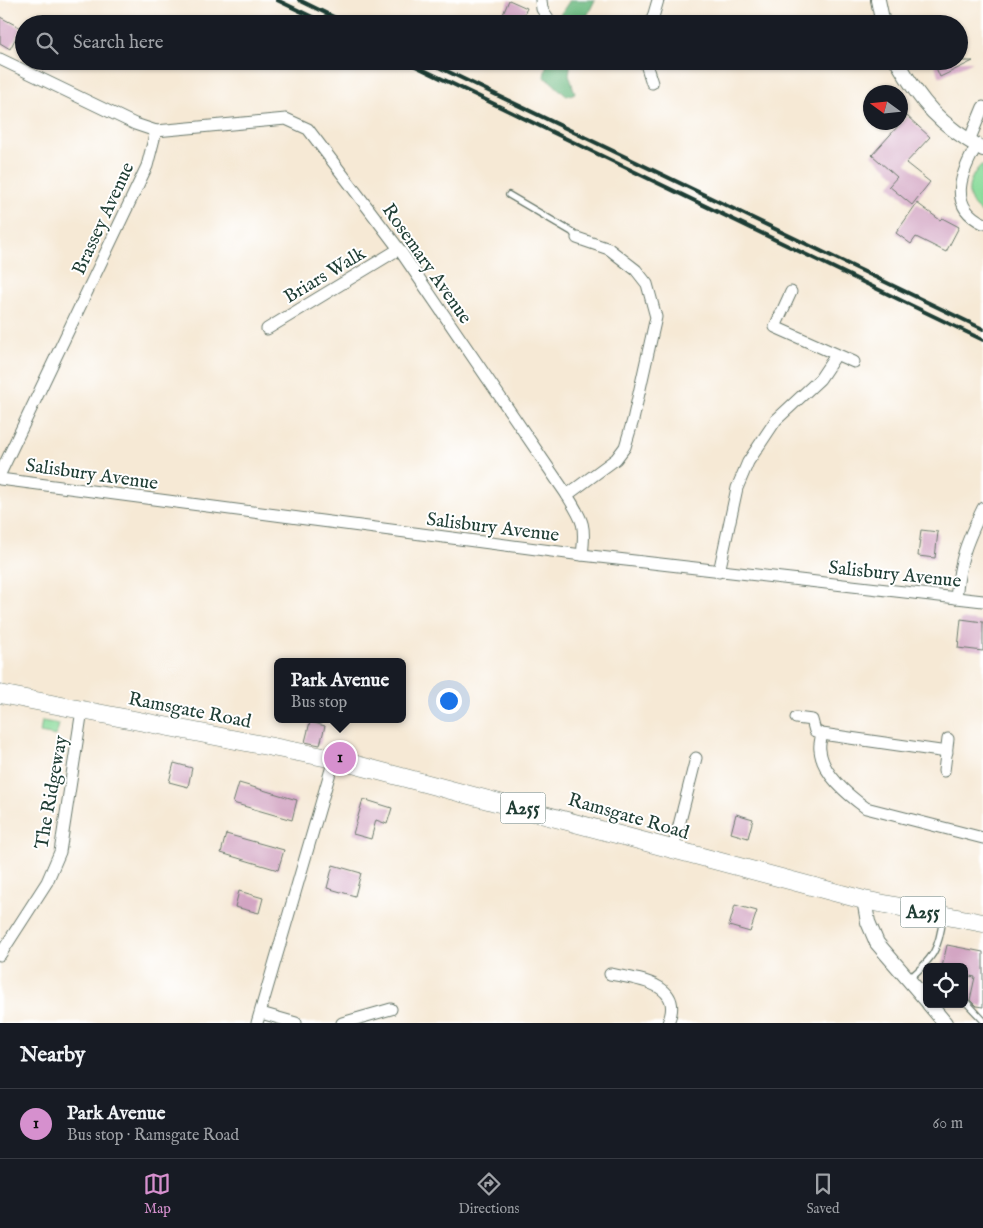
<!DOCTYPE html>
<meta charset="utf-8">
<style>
:root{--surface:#171b24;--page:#242831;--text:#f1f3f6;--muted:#9ea1a6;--line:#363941;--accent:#d690ce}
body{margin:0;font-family:"IM FELL English",serif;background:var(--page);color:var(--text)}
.controls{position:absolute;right:15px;bottom:15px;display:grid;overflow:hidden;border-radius:8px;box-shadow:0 1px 4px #0004}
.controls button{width:45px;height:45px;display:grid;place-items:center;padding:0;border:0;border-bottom:1px solid var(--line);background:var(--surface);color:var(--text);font:25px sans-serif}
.compass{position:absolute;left:863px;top:85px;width:45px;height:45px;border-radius:50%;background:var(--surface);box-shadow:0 1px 4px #0004;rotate:285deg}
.you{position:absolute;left:448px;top:700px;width:18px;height:18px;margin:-12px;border:4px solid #fff;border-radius:50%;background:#1a73e8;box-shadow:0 0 0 8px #1a73e833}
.badge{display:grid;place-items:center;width:32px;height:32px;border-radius:50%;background:var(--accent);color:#111;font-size:16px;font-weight:700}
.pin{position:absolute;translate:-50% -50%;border:2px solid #fff;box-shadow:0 1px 5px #0006}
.popup{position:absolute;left:274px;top:658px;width:132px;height:65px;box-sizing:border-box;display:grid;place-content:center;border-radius:8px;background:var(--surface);filter:drop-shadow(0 1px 4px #0005);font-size:16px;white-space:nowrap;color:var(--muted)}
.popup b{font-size:19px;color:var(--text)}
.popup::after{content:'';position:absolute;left:50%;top:100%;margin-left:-10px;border:10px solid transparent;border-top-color:var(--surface)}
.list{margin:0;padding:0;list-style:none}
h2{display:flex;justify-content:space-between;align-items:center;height:65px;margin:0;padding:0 20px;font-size:21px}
h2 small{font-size:16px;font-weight:400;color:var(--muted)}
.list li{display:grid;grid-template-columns:32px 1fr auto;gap:15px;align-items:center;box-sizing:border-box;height:70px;padding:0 20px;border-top:1px solid var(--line)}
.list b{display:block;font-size:19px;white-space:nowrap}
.list p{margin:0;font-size:16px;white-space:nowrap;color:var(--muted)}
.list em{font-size:16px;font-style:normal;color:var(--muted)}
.icon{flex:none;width:28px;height:28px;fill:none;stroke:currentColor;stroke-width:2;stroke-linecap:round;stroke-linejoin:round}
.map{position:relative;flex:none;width:983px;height:1023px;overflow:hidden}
.search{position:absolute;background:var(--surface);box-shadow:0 1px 4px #0004;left:15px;right:15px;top:15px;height:55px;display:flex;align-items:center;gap:12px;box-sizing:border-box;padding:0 18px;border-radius:28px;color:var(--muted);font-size:19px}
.sheet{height:135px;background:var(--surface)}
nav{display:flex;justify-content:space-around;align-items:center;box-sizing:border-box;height:70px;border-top:1px solid var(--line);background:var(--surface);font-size:14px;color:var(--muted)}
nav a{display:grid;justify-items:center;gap:2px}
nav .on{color:var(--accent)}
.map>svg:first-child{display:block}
.green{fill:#8bdb9b;stroke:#558c68}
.forest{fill:#70bb83;stroke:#487c5c}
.building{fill:#d3a5c3}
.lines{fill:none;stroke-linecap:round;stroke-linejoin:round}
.service-casing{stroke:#6a796c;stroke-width:8}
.minor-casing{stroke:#6a796c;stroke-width:13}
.tertiary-casing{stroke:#6a796c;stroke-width:16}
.primary-casing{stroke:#6a796c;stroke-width:19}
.service{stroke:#fff;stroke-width:5.5}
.minor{stroke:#fff;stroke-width:11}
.tertiary{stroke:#fff;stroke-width:14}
.primary{stroke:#fff;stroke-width:18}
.rail{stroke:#1f3d34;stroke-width:4}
.labels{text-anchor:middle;stroke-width:4;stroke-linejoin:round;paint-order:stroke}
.shield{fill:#fff;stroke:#627771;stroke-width:1}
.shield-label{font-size:18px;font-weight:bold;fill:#1f3d34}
.street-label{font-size:19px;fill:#1f3d34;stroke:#fff}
</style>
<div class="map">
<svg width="983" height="1023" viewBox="0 0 983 1023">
<rect width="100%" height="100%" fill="#fff"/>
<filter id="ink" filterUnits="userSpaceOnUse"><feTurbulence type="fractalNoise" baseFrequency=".02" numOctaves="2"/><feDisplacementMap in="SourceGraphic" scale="10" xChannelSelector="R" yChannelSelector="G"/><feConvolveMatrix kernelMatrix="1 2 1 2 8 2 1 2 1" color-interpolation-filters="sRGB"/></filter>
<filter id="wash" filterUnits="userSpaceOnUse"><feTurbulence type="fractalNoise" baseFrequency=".0096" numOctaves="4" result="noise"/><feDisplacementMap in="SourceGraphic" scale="20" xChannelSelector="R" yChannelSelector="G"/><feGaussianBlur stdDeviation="1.12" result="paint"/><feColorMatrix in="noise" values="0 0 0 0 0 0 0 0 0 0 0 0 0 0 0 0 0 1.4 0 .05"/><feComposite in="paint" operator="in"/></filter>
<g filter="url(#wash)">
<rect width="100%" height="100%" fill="#f6e9d5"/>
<!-- green -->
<g class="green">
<path d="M981 165H983V214C963 200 966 181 981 165Z"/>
<polygon points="42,721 59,724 56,736 40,733"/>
</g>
<!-- forest -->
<g class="forest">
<polygon points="570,0 595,0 583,24 557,24 558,18"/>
<path d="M547 61H571L569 75 575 93 567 96C558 90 554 82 544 77Z"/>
</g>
<g id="blocks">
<!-- building -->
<g class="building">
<polygon points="509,0 527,8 520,24 499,24"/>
<polygon points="0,17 21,28 10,49 0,43"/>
<polygon points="933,61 973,61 940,77"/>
<polygon points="907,116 930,137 906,163 930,182 912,205 889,186 897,177 872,155"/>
<polygon points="917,203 940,220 942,218 959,227 946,252 916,237 911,244 896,233"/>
<polygon points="921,530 938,532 935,558 918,556"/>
<polygon points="961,619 983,622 983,651 958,648"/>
<polygon points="310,722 325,726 320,745 305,742"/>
<polygon points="174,763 192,768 188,787 169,782"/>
<polygon points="239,783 297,800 292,820 233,803"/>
<polygon points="363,799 392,808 387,824 376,820 371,839 353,834"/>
<polygon points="736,814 753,819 748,838 731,833"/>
<polygon points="226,834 284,850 278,870 221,853"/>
<polygon points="333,865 361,873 355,896 327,888"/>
<polygon points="239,891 263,898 259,913 235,907"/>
<polygon points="735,905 757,911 750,932 729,926"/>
<polygon points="947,945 983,952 983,1007 976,1006 970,1000 975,977 964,975 964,967 942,967"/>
</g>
</g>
</g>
<g filter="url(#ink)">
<use href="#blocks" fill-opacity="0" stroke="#6a796c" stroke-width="1"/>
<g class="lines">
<defs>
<g id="service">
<polyline points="509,195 572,232 577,238"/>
<path d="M909 979C933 958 939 950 943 917"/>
<polyline points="964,1000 983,1020"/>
</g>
<g id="minor">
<polyline points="541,0 542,9 550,21"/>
<polyline points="651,24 658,0"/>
<path d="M0 59 135 124 156 131 286 119 308 129 399 249 567 495C583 521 586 524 582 555"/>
<polyline points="645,61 652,83"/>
<polyline points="969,141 983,107"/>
<path d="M977 145C962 171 946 206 983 223"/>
<polyline points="791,292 775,327 854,362"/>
<polyline points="267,329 399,249"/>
<polyline points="0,474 147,166 156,131"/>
<polyline points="0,479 582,555 983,601"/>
<polyline points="567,495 616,459 625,447 633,420 656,317 647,284 636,270 609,249 577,238"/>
<polyline points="719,572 737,488 748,462 776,420 820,379 836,355"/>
<path d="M956 598C960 558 966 543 983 508"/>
<polyline points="796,718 812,720 815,731 822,734 947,752"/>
<path d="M822 734C821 738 819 745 820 750 822 774 848 795 866 808L983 838"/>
<polyline points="944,771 948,739"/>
<polyline points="673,849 696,758"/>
<polyline points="0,955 47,882 60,852 82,710"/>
<path d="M610 974C637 979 685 983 668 1023"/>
<polyline points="261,1013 296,1023"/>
<polyline points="257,1023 334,759"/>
<polyline points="342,1023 391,1009"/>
</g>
<g id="tertiary">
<polyline points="878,0 883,24"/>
<path d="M897 61C921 103 940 125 983 149"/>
<polyline points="864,900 868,922 877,943 927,1001"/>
<polyline points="929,1004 945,1023"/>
</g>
<polyline id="primary" points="0,694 334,759 864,900 983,923"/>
</defs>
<!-- service casing -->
<use href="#service" class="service-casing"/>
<!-- minor casing -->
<use href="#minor" class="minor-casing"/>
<!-- tertiary casing -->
<use href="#tertiary" class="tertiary-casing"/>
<!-- primary casing -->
<use href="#primary" class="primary-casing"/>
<!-- service -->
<use href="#service" class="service"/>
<!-- minor -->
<use href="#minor" class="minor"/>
<!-- tertiary -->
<use href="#tertiary" class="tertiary"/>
<!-- primary -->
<use href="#primary" class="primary"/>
<!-- rail -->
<g class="rail">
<polyline points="277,0 327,24"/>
<polyline points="299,0 348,24"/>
<polyline points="405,61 983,340"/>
<polyline points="426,61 983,329"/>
</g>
</g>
</g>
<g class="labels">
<!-- shield labels -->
<g class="shield">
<rect x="500.5" y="792.5" width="45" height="31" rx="4"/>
<rect x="900.5" y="896.5" width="45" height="31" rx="4"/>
</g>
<g class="shield-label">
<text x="523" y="814">A255</text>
<text x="923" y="918">A255</text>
</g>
<!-- street labels -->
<g class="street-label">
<text transform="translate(102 218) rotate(-65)" y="7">Brassey Avenue</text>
<text transform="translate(428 263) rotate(55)" y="7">Rosemary Avenue</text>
<text transform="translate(324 274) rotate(-31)" y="7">Briars Walk</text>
<text transform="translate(92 473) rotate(8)" y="7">Salisbury Avenue</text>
<text transform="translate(493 526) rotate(7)" y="7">Salisbury Avenue</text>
<text transform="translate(895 573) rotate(6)" y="7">Salisbury Avenue</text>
<text transform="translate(190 709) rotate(11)" y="7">Ramsgate Road</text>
<text transform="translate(50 792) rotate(-80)" y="7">The Ridgeway</text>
<text transform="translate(629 815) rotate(16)" y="7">Ramsgate Road</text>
</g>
</g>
</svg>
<div class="controls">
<button><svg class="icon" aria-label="locate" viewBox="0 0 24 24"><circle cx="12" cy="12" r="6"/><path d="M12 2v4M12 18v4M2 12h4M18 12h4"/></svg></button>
</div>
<svg class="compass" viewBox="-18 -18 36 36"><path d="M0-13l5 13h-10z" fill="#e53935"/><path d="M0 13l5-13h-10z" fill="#9ea1a6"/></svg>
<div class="you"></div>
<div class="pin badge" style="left:340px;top:758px">1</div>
<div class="popup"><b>Park Avenue</b>Bus stop</div>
<div class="search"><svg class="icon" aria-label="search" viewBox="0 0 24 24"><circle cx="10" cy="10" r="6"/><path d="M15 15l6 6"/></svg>Search here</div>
</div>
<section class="sheet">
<h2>Nearby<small></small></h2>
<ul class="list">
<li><span class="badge">1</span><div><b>Park Avenue</b><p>Bus stop · Ramsgate Road</p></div><em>60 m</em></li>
</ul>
</section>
<nav>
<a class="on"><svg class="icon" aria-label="map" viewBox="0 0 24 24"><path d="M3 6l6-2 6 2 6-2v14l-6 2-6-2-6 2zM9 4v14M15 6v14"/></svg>Map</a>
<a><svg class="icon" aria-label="directions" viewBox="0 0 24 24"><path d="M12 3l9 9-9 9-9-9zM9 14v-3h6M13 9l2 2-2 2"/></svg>Directions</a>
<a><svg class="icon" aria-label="saved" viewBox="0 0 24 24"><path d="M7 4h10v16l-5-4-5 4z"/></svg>Saved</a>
</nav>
